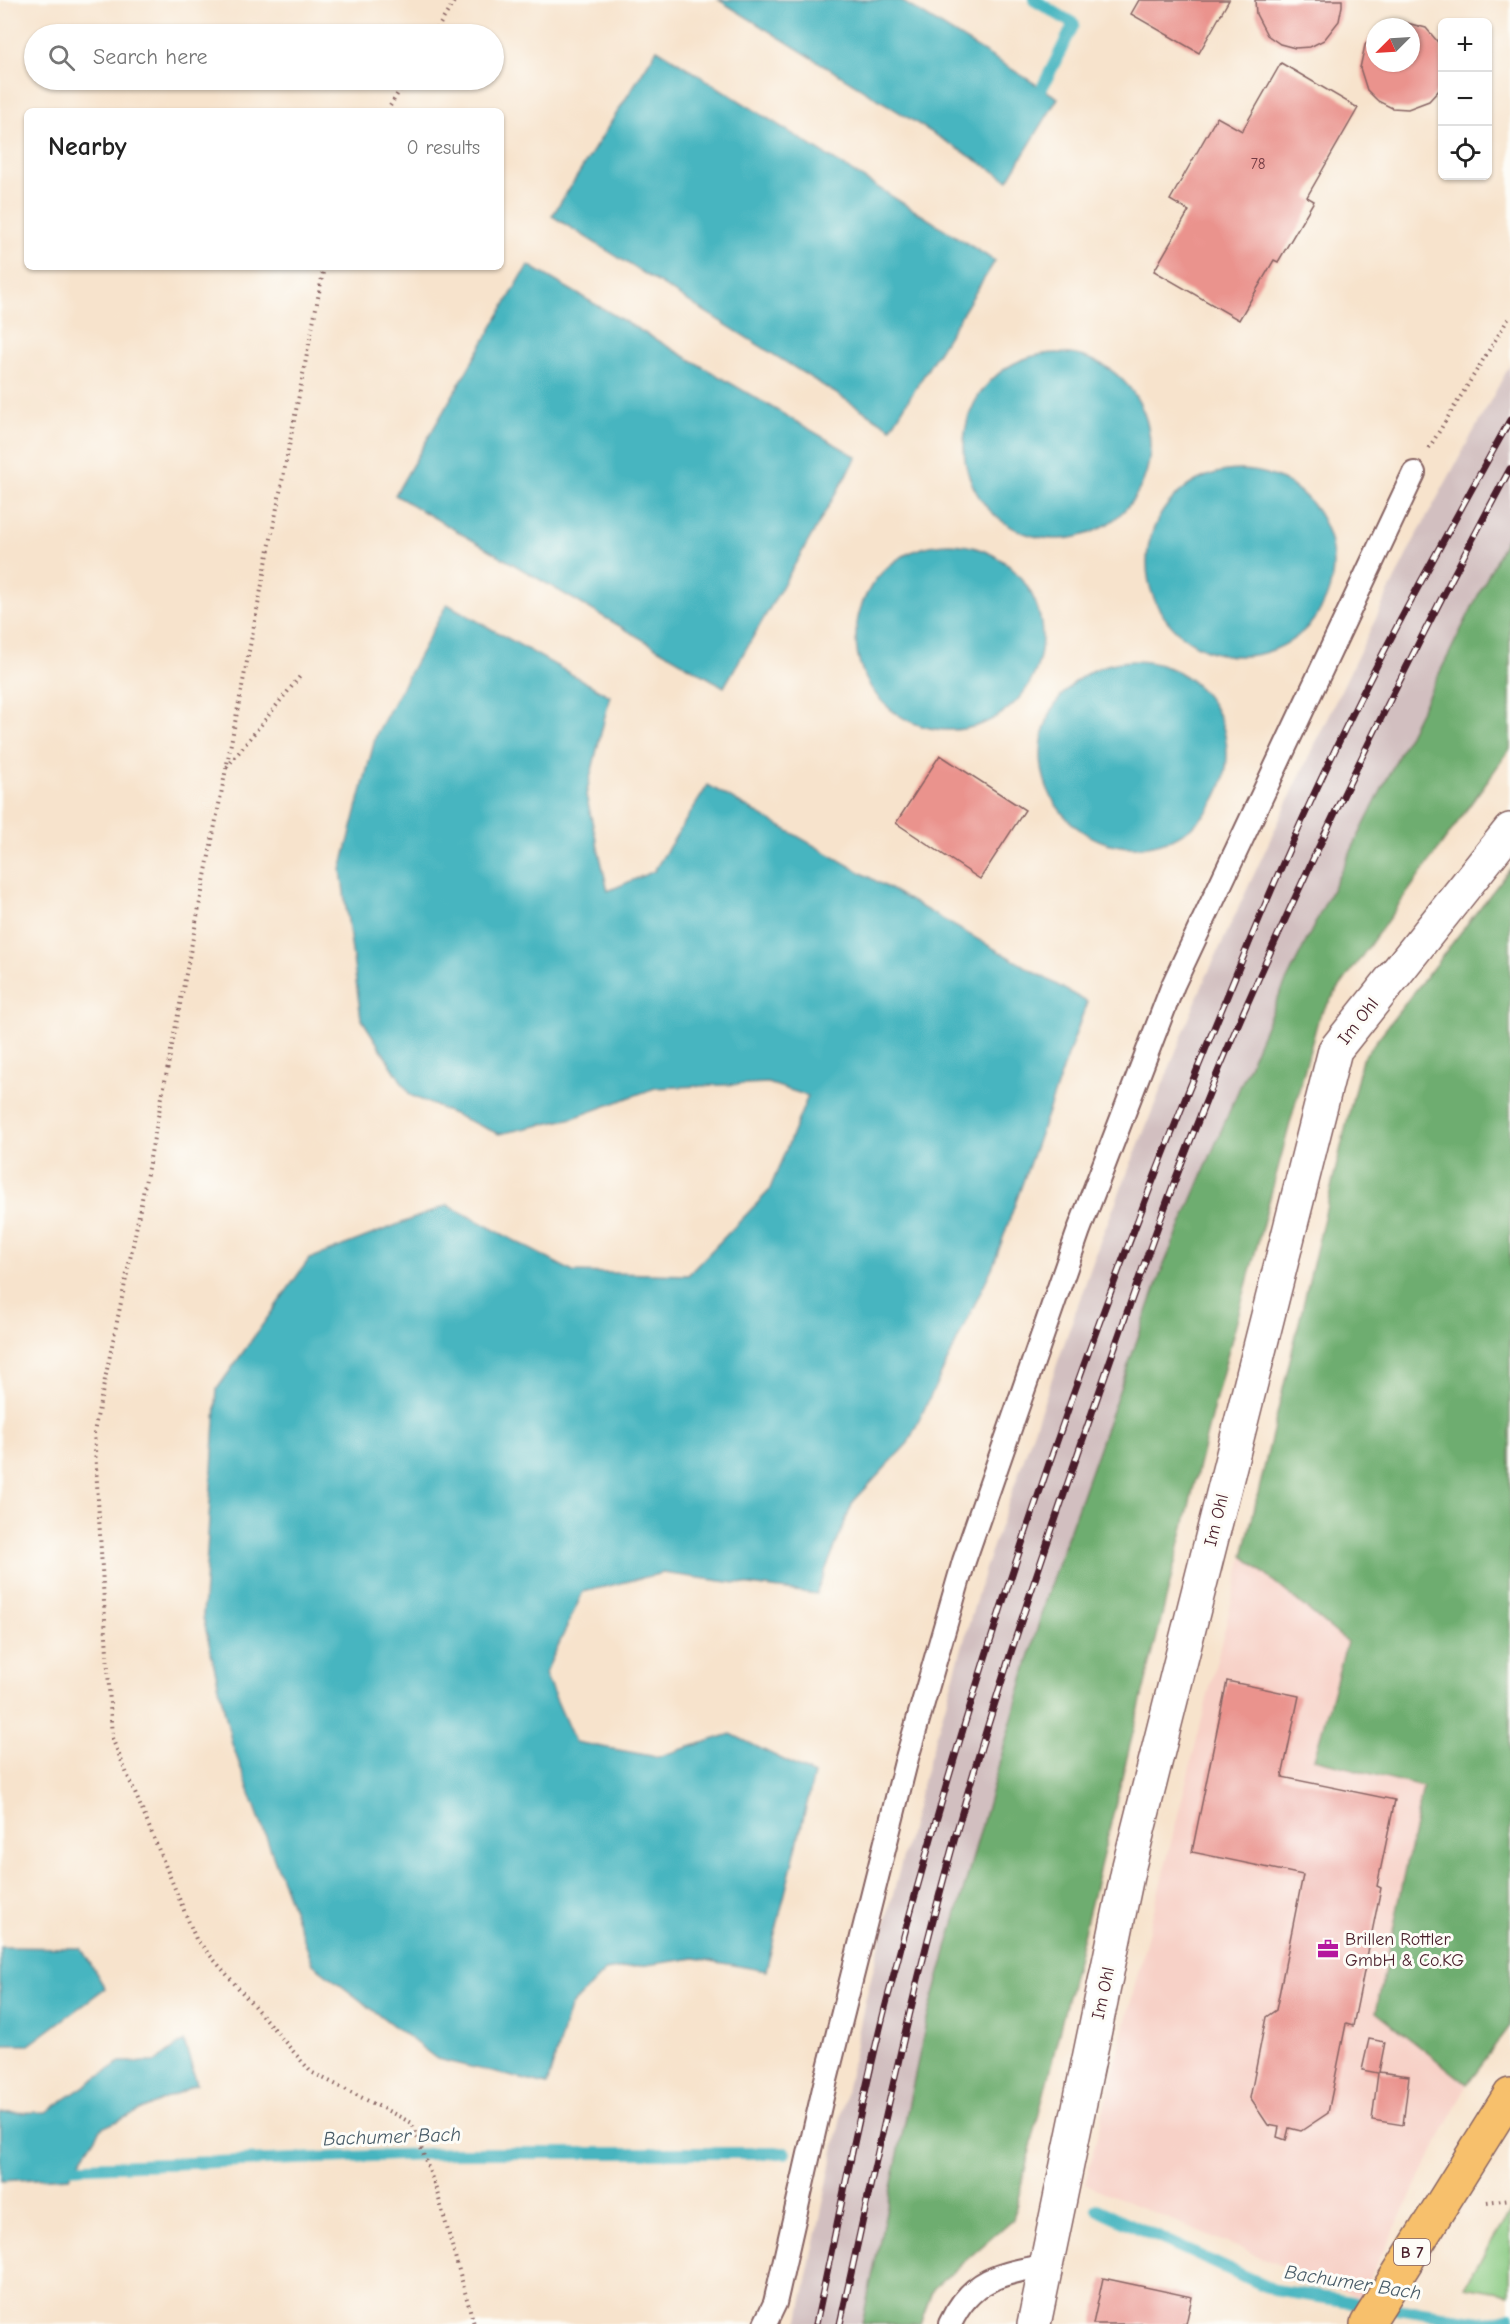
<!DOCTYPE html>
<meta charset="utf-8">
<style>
:root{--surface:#fff;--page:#f6f6f6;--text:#222;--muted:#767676;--line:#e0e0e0}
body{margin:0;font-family:"Comic Neue",sans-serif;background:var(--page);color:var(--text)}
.controls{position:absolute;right:18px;top:18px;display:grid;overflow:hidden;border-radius:9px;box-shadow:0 2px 4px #0004}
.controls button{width:54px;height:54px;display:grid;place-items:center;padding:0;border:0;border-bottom:2px solid var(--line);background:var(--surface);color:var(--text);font:30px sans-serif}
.compass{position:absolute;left:1366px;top:18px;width:54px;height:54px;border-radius:50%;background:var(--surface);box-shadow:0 2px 4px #0004;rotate:246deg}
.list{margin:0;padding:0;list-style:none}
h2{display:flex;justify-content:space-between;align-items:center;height:78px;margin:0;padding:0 24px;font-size:26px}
h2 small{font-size:20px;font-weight:400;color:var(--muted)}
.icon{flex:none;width:33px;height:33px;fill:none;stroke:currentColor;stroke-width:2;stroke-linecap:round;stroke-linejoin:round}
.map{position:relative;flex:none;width:1510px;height:2324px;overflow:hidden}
.search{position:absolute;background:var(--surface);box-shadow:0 2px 4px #0004;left:24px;top:24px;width:480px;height:66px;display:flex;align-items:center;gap:15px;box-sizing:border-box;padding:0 21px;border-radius:33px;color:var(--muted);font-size:22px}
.panel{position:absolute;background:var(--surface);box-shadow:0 2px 4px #0004;left:24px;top:108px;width:480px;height:162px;border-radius:9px}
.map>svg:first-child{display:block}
.built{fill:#f7d1c7}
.industrial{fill:#d2bfc0}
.green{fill:#88c981;stroke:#697456;stroke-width:1.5}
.forest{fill:#6ead6f;stroke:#5c664d;stroke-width:1.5}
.water{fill:#46b5c0;stroke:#486a76;stroke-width:1.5}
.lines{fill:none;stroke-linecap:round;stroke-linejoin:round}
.stream{stroke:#46b5c0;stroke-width:12}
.building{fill:#ea938d}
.service-casing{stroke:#876463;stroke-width:26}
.minor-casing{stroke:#876463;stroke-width:36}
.primary-casing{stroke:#876463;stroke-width:36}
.path{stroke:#876463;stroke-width:4;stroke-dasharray:1.5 4.5;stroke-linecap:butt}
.service{stroke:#fff;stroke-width:22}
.minor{stroke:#fff;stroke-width:33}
.primary{stroke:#f7c06c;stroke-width:33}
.rail-casing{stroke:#4a1f2b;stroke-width:7}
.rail{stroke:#fdfcf7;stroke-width:4.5;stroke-dasharray:14;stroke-linecap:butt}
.labels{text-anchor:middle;stroke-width:6;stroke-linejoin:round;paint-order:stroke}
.number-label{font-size:15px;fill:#723c44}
.shield{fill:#fdfcf7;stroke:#806168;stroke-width:1.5}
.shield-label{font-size:16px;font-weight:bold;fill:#4a1f2b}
.street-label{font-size:18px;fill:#4a1f2b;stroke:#fdfcf7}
.poi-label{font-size:18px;fill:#4a1f2b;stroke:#fdfcf7;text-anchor:start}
.water-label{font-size:20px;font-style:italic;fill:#485b67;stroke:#fdfcf7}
</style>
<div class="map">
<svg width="1510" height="2324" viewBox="0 0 1510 2324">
<rect width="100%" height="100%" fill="#fdfcf7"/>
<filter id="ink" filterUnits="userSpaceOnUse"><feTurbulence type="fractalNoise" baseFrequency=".0167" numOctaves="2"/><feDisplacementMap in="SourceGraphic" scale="12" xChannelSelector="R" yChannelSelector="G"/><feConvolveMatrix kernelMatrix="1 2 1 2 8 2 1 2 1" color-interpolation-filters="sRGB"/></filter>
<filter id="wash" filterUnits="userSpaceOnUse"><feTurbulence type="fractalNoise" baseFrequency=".008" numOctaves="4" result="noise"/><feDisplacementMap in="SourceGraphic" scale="24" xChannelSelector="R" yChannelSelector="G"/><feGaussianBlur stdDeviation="1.35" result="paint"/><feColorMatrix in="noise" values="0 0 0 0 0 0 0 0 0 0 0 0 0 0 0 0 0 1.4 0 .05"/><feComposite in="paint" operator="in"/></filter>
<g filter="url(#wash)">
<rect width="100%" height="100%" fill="#f7e3cc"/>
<!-- built -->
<polygon class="built" points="1243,1556 1347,1642 1314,1759 1424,1786 1376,2012 1467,2084 1360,2298 1085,2184"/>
<!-- industrial -->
<polygon class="industrial" points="1510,365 1510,531 1277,1000 1163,1267 1047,1594 926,2023 862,2324 798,2324 865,2001 921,1788 985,1569 1101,1239 1202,986 1311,752 1412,544"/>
<!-- green -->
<polygon class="green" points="1510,2212 1510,2294 1465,2286"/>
<!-- forest -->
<g class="forest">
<polygon points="1510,531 1510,749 1319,1016 1214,1405 1013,2219 933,2289 920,2324 862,2324 926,2023 1047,1594 1163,1267 1277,1000"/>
<polygon points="1510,869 1510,2026 1467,2084 1376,2012 1423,1787 1314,1759 1347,1642 1243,1556 1362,1059"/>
</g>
<!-- water -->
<g class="water">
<polygon points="719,0 900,0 1058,98 1008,180"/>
<polygon points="657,49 995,261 891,428 552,216"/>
<polygon points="528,265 857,457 724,687 395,495"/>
<circle cx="1057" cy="446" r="93"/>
<circle cx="1240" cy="563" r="93"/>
<circle cx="949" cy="637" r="93"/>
<polygon points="447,604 610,696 586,795 608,891 654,871 708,785 1087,1002 993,1266 908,1443 853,1502 816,1594 663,1573 583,1592 545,1674 575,1742 657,1757 731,1734 814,1775 766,1971 695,1958 605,1971 570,2007 547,2085 437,2059 313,1964 232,1744 203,1617 217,1389 309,1259 448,1205 573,1272 688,1275 769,1191 808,1096 768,1083 655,1088 573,1118 499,1134 410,1095 361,1018 341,870 376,735"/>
<circle cx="1134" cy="754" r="93"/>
<polygon points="0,1947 81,1948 105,1988 29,2045 0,2045"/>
<polygon points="184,2041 197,2084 102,2128 69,2177 0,2181 0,2113 46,2112 120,2062 155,2062"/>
</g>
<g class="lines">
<!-- stream -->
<g class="stream">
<polyline points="1034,0 1074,24 1042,88"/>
<polyline points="61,2168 451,2153 785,2153"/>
<polyline points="1097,2209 1274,2290 1487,2323 1510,2317"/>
</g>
</g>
<g id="blocks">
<!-- building -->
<g class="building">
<polygon points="1139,0 1229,0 1199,53 1131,14"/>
<polygon points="1255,0 1342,0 1342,6 1339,21 1324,40 1310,47 1295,48 1280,44 1267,35 1256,14"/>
<polygon points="1403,22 1426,28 1442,47 1442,84 1440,89 1429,101 1408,109 1392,108 1378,101 1367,90 1360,68 1365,45 1375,32 1375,63 1411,63 1411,27 1382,27"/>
<polygon points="1281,63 1358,108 1307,197 1314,201 1278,262 1274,260 1239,320 1154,271 1189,211 1170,200 1217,117 1242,131"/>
<polygon points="940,755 1025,810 980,879 896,823"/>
<polygon points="1227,1681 1299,1696 1282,1777 1395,1800 1377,1886 1381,1888 1353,2026 1346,2024 1328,2113 1301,2131 1289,2128 1286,2140 1277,2137 1279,2127 1268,2125 1250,2098 1266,2017 1276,2010 1303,1875 1192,1852"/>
<polygon points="1369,2039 1385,2042 1379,2072 1409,2076 1403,2125 1372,2120 1378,2073 1362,2070"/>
<polygon points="1103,2278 1192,2297 1186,2324 1093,2324"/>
</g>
</g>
</g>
<g filter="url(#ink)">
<use href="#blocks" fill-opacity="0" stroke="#876463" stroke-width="1.5"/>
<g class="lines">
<defs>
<g id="service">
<polyline points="765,2324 775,2303 825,2084 907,1758 964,1561 1079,1230 1173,985 1414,473"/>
<path d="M950 2324C970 2280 1000 2273 1045 2266"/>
</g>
<polyline id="minor" points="1034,2324 1129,1866 1335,1050 1510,830"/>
<polyline id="primary" points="1367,2324 1510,2095"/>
</defs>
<!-- service casing -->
<use href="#service" class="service-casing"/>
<!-- minor casing -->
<use href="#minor" class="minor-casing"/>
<!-- primary casing -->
<use href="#primary" class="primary-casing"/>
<!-- path -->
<g class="path">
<polyline points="434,34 455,0"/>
<polyline points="387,111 406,80"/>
<polyline points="324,267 134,1240 94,1432 112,1738 196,1939 311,2072 412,2123 437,2192 474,2324"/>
<polyline points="1429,448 1510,316"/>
<polyline points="227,767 301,675"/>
<polyline points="1487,2202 1510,2199"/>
</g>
<!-- service -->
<use href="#service" class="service"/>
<!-- minor -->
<use href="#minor" class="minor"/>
<!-- primary -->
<use href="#primary" class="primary"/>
<defs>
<g id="rail">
<path d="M816 2324C839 2218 859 2110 886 2004 966 1694 1068 1390 1188 1092 1234 979 1280 864 1333 754 1387 640 1449 530 1510 420"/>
<path d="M840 2324C878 2150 916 1972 965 1802 1001 1677 1043 1555 1085 1433 1136 1285 1187 1138 1251 995 1330 817 1417 641 1510 469"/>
</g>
</defs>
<!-- rail casing -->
<use href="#rail" class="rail-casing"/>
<!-- rail -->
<use href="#rail" class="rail"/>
</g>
</g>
<!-- icons -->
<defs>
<symbol id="office-bare" viewBox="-9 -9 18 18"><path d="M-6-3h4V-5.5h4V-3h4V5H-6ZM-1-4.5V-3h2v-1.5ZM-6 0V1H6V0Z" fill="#b5179e" stroke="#fdfcf7" stroke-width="2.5" paint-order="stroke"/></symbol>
</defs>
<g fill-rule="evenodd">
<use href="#office-bare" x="1313" y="1934" width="30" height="30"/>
</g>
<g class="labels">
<!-- number labels -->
<g class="number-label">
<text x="1258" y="169">78</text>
</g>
<!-- shield labels -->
<rect class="shield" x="1394" y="2239" width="36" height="26" rx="4.5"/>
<g class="shield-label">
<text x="1412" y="2258">B 7</text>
</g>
<!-- street labels -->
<g class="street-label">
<text transform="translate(1358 1021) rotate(-52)" y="6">Im Ohl</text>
<text transform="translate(1216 1520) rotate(-76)" y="6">Im Ohl</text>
<text transform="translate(1103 1993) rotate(-78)" y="6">Im Ohl</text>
</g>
<!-- poi labels -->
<g class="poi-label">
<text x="1345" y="1945">Brillen Rottler<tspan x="1345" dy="21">GmbH &amp; Co.KG</tspan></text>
</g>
<!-- water labels -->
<g class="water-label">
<text transform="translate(392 2136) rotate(-2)" y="7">Bachumer Bach</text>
<text transform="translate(1353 2282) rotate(9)" y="7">Bachumer Bach</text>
</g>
</g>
</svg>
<div class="controls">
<button>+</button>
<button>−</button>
<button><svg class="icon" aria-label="locate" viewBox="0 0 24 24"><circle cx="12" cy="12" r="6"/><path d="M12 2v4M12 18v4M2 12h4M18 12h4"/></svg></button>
</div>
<svg class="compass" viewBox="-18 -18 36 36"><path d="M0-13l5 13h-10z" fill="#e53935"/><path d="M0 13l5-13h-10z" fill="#767676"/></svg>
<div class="search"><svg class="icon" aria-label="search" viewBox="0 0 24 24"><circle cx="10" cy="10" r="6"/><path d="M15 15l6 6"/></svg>Search here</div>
<section class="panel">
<h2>Nearby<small>0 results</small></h2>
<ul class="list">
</ul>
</section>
</div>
